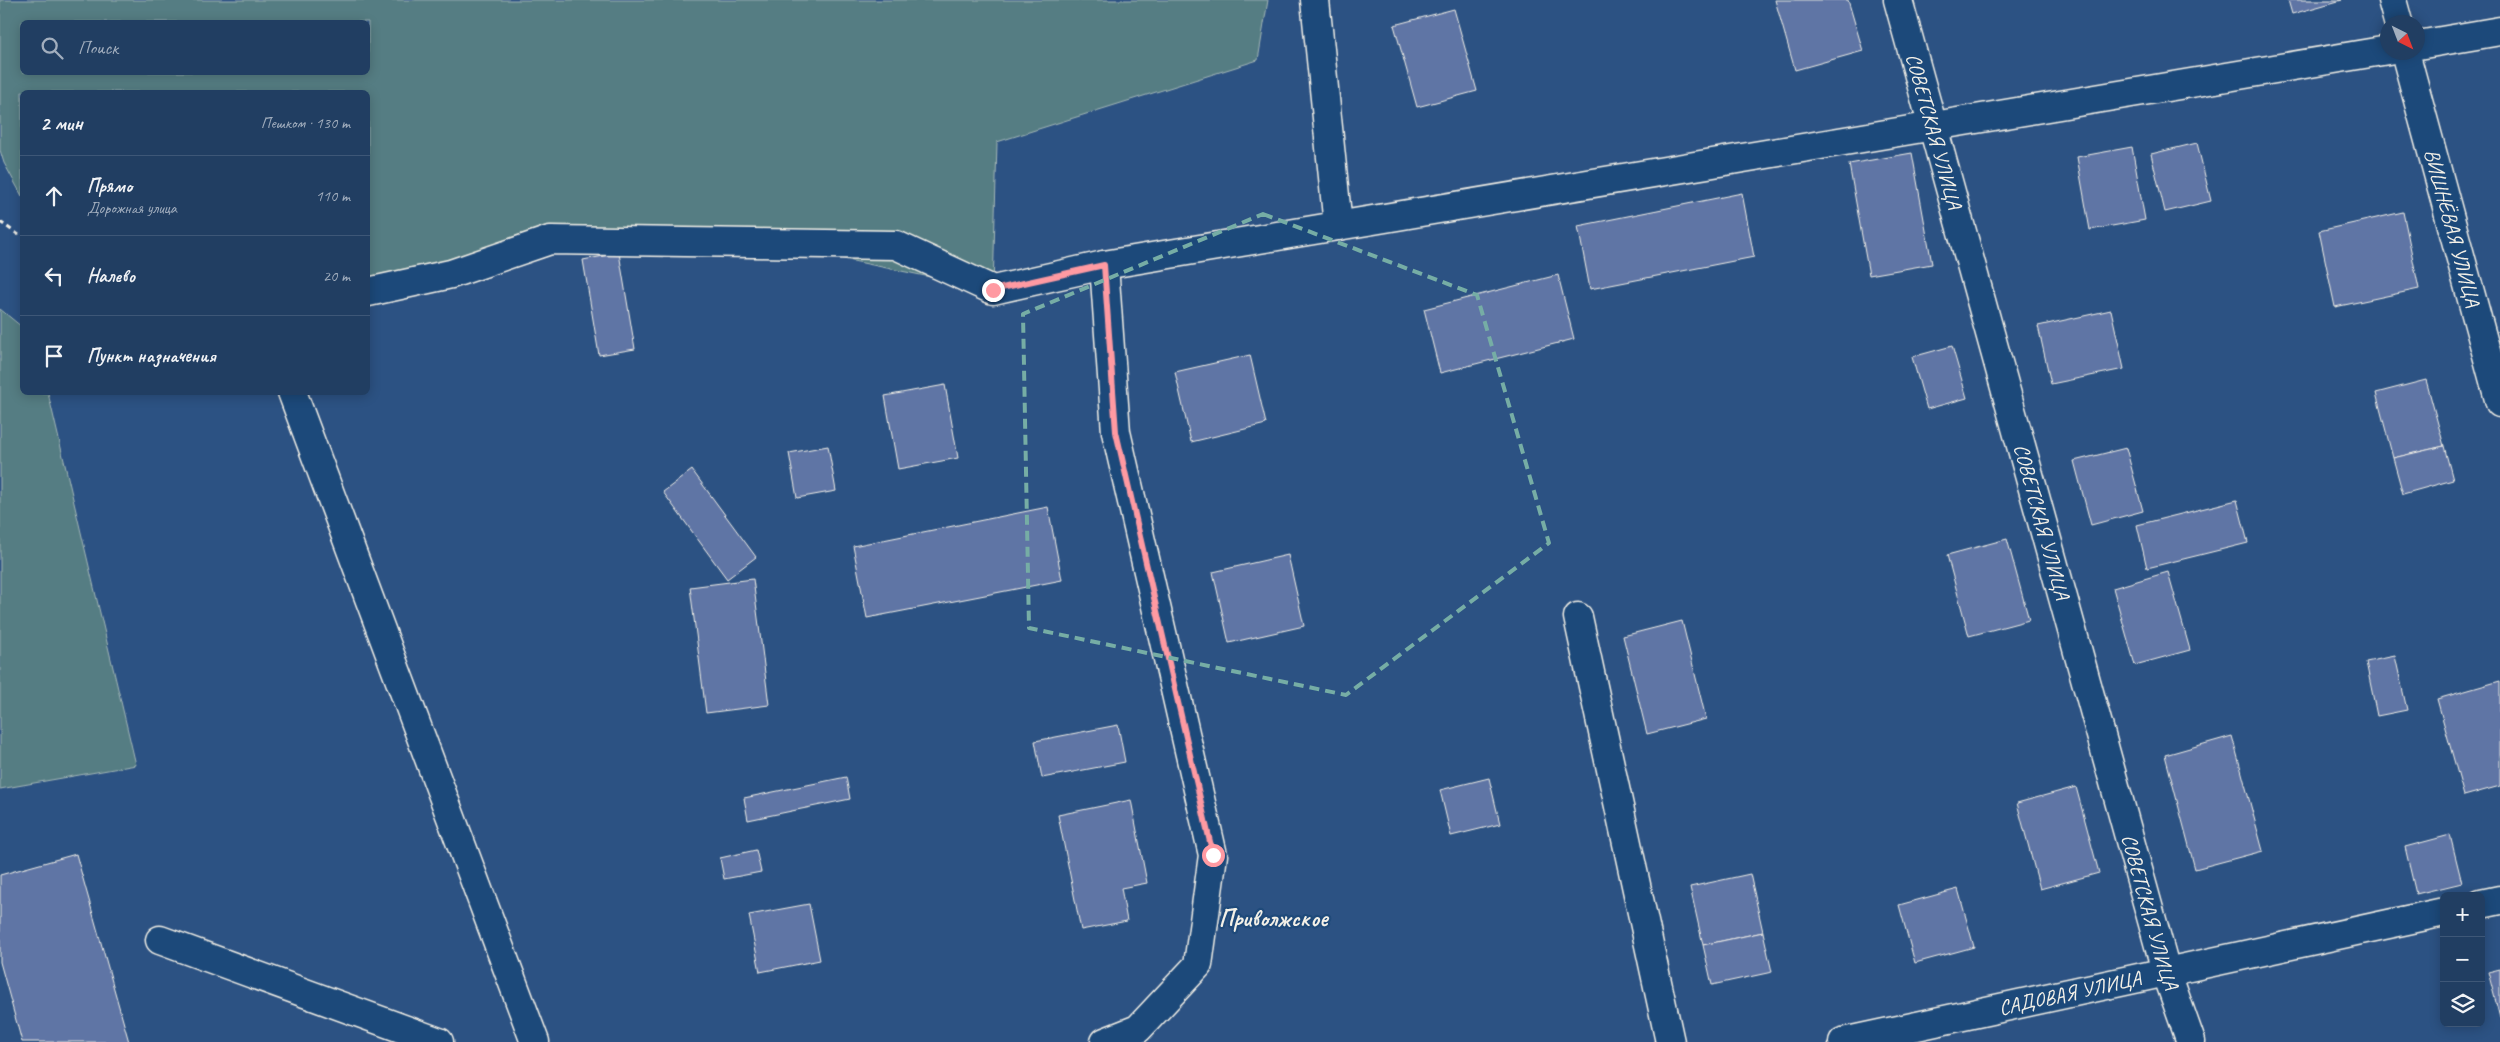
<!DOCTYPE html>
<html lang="ru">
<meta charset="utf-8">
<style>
:root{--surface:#213e62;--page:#294568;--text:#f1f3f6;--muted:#a2aebe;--line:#3e5777}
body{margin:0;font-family:Caveat,sans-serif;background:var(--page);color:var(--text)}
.controls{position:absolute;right:15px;bottom:15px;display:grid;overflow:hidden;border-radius:8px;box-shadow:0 2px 12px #0003}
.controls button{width:45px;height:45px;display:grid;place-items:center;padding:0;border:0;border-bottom:1px solid var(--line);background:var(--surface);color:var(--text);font:25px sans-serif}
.compass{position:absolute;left:2380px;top:15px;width:45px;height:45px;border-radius:50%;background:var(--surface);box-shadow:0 2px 12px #0003;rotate:138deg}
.stop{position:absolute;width:15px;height:15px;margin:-11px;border:4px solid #ff9aa2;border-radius:50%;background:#fff}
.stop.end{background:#ff9aa2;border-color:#fff;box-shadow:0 1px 5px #0008}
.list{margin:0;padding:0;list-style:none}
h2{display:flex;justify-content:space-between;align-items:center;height:65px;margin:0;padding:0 20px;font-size:21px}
h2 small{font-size:16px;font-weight:400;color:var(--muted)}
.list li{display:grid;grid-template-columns:32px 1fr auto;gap:15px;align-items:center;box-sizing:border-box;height:80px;padding:0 20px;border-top:1px solid var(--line)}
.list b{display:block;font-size:19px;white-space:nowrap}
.list p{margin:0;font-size:16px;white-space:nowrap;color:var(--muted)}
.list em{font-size:16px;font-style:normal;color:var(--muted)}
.icon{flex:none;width:28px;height:28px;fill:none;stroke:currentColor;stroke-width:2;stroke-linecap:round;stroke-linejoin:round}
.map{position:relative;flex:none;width:2500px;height:1042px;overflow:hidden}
.search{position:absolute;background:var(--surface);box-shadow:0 2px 12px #0003;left:20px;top:20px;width:350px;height:55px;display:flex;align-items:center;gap:12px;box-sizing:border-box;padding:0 18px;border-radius:8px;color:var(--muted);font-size:19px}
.panel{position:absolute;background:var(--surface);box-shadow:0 2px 12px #0003;left:20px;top:90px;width:350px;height:305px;border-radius:8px}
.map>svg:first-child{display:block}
.green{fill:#557d83;stroke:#a4b7b6;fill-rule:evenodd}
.building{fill:#5e74a5;stroke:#f4f1e8}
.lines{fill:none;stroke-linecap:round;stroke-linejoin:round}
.minor-casing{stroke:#f4f1e8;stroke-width:31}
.path{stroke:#f4f1e8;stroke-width:3;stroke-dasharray:5 4;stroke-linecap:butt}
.minor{stroke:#1f4a7a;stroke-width:28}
.route{stroke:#ff9aa2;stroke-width:6}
.marked{fill:none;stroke:#76ada5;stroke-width:4;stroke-dasharray:10 6;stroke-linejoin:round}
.labels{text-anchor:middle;stroke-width:4.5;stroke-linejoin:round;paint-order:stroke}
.street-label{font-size:21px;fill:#f4f1e8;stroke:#1f4a7a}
.quarter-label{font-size:24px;font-weight:bold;fill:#f4f1e8;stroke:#1f4a7a}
</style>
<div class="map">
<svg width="2500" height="1042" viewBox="0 0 2500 1042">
<rect width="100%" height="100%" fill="#2c5283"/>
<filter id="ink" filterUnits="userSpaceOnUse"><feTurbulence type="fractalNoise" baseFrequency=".02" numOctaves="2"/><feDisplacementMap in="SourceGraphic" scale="10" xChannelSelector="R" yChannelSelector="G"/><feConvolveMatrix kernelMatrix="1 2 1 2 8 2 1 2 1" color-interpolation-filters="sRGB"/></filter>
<g filter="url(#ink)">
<!-- green -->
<g class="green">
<path d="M0 0H1268L1258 60 997 142 993 290 766 243 550 240 368 287V92H22V196L4 163 0 150ZM22 22H368V72H22Z"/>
<polygon points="0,309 22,327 22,392 48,393 136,765 0,789"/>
</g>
<!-- building -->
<g class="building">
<polygon points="1775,0 1848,0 1863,51 1795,70"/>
<polygon points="2288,0 2342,0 2292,14"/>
<polygon points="1454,9 1477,91 1417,107 1394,25"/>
<polygon points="2197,143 2211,201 2165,212 2151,154"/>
<polygon points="2132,147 2145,220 2090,230 2077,157"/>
<polygon points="1912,153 1932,264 1869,275 1849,164"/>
<polygon points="1742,193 1754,257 1590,289 1578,226"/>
<polygon points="2403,212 2419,289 2335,307 2319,231"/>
<polygon points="619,253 635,349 599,355 583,260"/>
<polygon points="1558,275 1574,339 1440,373 1424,309"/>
<polygon points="2111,310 2124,369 2051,384 2038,326"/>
<polygon points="1952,346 1967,398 1927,409 1912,357"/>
<polygon points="1250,355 1266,424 1191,442 1175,372"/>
<polygon points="2426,380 2444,446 2393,458 2376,393"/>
<polygon points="945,385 958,458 898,469 885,396"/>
<polygon points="828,446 836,491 797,498 789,453"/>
<polygon points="2444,446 2453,480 2403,494 2393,458"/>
<polygon points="2126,448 2143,511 2091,525 2074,461"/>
<polygon points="692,470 756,557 727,579 663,492"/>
<polygon points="2237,500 2248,543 2147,568 2137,525"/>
<polygon points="1048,507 1062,580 867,618 853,546"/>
<polygon points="2007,539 2029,620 1969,636 1947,555"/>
<polygon points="1288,555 1304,626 1229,643 1213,572"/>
<polygon points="2168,572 2190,650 2135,665 2113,588"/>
<polygon points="753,579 769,705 706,713 690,587"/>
<polygon points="1682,621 1706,719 1647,734 1623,636"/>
<polygon points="2395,656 2407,710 2377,716 2366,662"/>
<polygon points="2500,681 2500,786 2464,796 2437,699"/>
<polygon points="1118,725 1125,762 1042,778 1035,741"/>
<polygon points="2232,736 2263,851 2195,869 2165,755"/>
<polygon points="846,777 850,799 748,820 744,798"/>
<polygon points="1489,778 1500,824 1451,836 1440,790"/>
<polygon points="2076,787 2099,873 2040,889 2017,803"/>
<polygon points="1131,800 1147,883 1121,888 1127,921 1081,930 1058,815"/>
<polygon points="2450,835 2462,883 2416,894 2405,847"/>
<polygon points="756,850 761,872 724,879 720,858"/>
<polygon points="76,854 129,1042 22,1042 0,962 0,875"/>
<polygon points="1750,874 1763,932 1703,945 1690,887"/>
<polygon points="1958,889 1974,947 1915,963 1899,905"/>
<polygon points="809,904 820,960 760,972 749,915"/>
<polygon points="1763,932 1772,972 1712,985 1703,945"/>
<polygon points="2500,969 2500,1018 2488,972"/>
</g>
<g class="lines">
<defs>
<g id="minor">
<polyline points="1315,0 1338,226"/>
<path id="s1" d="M1898 0 2166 971 2191 1042"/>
<polyline points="2392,0 2398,22"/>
<polyline points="2418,45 2500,31"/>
<path id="s2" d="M2405 52 2500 403"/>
<polyline points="1104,265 1116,432 1213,855 1198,965 1138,1029 1105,1042"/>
<polyline points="368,292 451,274 550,240 896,245 993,290 1104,265 2388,50"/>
<polyline points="292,392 535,1042"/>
<polyline points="1578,617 1670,1042"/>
<polyline points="2481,904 2500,900"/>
<polyline points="160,940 439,1042"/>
<path id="s3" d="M1843 1042 2444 912"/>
</g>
</defs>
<!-- minor casing -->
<use href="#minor" class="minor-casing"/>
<!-- path -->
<polyline class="path" points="0,222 22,237"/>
<!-- minor -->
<use href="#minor" class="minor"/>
</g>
</g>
<g class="lines" filter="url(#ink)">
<!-- route -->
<polyline class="route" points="993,290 1104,265 1116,432 1213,855"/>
</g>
<!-- marked area -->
<path class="marked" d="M1263 214 1477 295 1549 543 1346 695 1029 628 1023 314Z"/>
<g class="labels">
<!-- street labels -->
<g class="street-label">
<text dy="7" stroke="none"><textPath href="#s1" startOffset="136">СОВЕТСКАЯ УЛИЦА</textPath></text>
<text dy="7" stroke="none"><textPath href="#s2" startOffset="182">ВИШНЁВАЯ УЛИЦА</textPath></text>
<text dy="7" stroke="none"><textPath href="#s1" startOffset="541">СОВЕТСКАЯ УЛИЦА</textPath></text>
<text dy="7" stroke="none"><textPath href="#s1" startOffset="946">СОВЕТСКАЯ УЛИЦА</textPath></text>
<text dy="7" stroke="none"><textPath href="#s3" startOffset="232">САДОВАЯ УЛИЦА</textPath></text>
</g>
<!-- quarter labels -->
<g class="quarter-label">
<text x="1273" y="926">Приволжское</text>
</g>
</g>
</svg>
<div class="controls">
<button>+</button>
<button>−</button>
<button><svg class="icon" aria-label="layers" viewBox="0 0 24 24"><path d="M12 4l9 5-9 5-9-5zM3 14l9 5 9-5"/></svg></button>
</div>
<svg class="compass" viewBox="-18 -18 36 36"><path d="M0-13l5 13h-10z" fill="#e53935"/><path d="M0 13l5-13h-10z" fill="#a2aebe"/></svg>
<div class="stop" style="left:1213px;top:855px"></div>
<div class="stop end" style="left:993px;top:290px"></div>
<div class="search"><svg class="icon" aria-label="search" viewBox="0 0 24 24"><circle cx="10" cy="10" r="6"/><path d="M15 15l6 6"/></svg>Поиск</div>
<section class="panel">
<h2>2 мин<small>Пешком · 130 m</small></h2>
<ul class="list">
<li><svg class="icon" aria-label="ahead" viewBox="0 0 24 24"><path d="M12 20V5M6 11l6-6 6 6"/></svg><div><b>Прямо</b><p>Дорожная улица</p></div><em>110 m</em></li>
<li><svg class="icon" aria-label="left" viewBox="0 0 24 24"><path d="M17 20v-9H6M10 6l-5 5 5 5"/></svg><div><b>Налево</b></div><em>20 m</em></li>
<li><svg class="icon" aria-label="arrive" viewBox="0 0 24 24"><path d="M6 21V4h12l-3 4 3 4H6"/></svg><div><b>Пункт назначения</b></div></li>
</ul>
</section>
</div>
